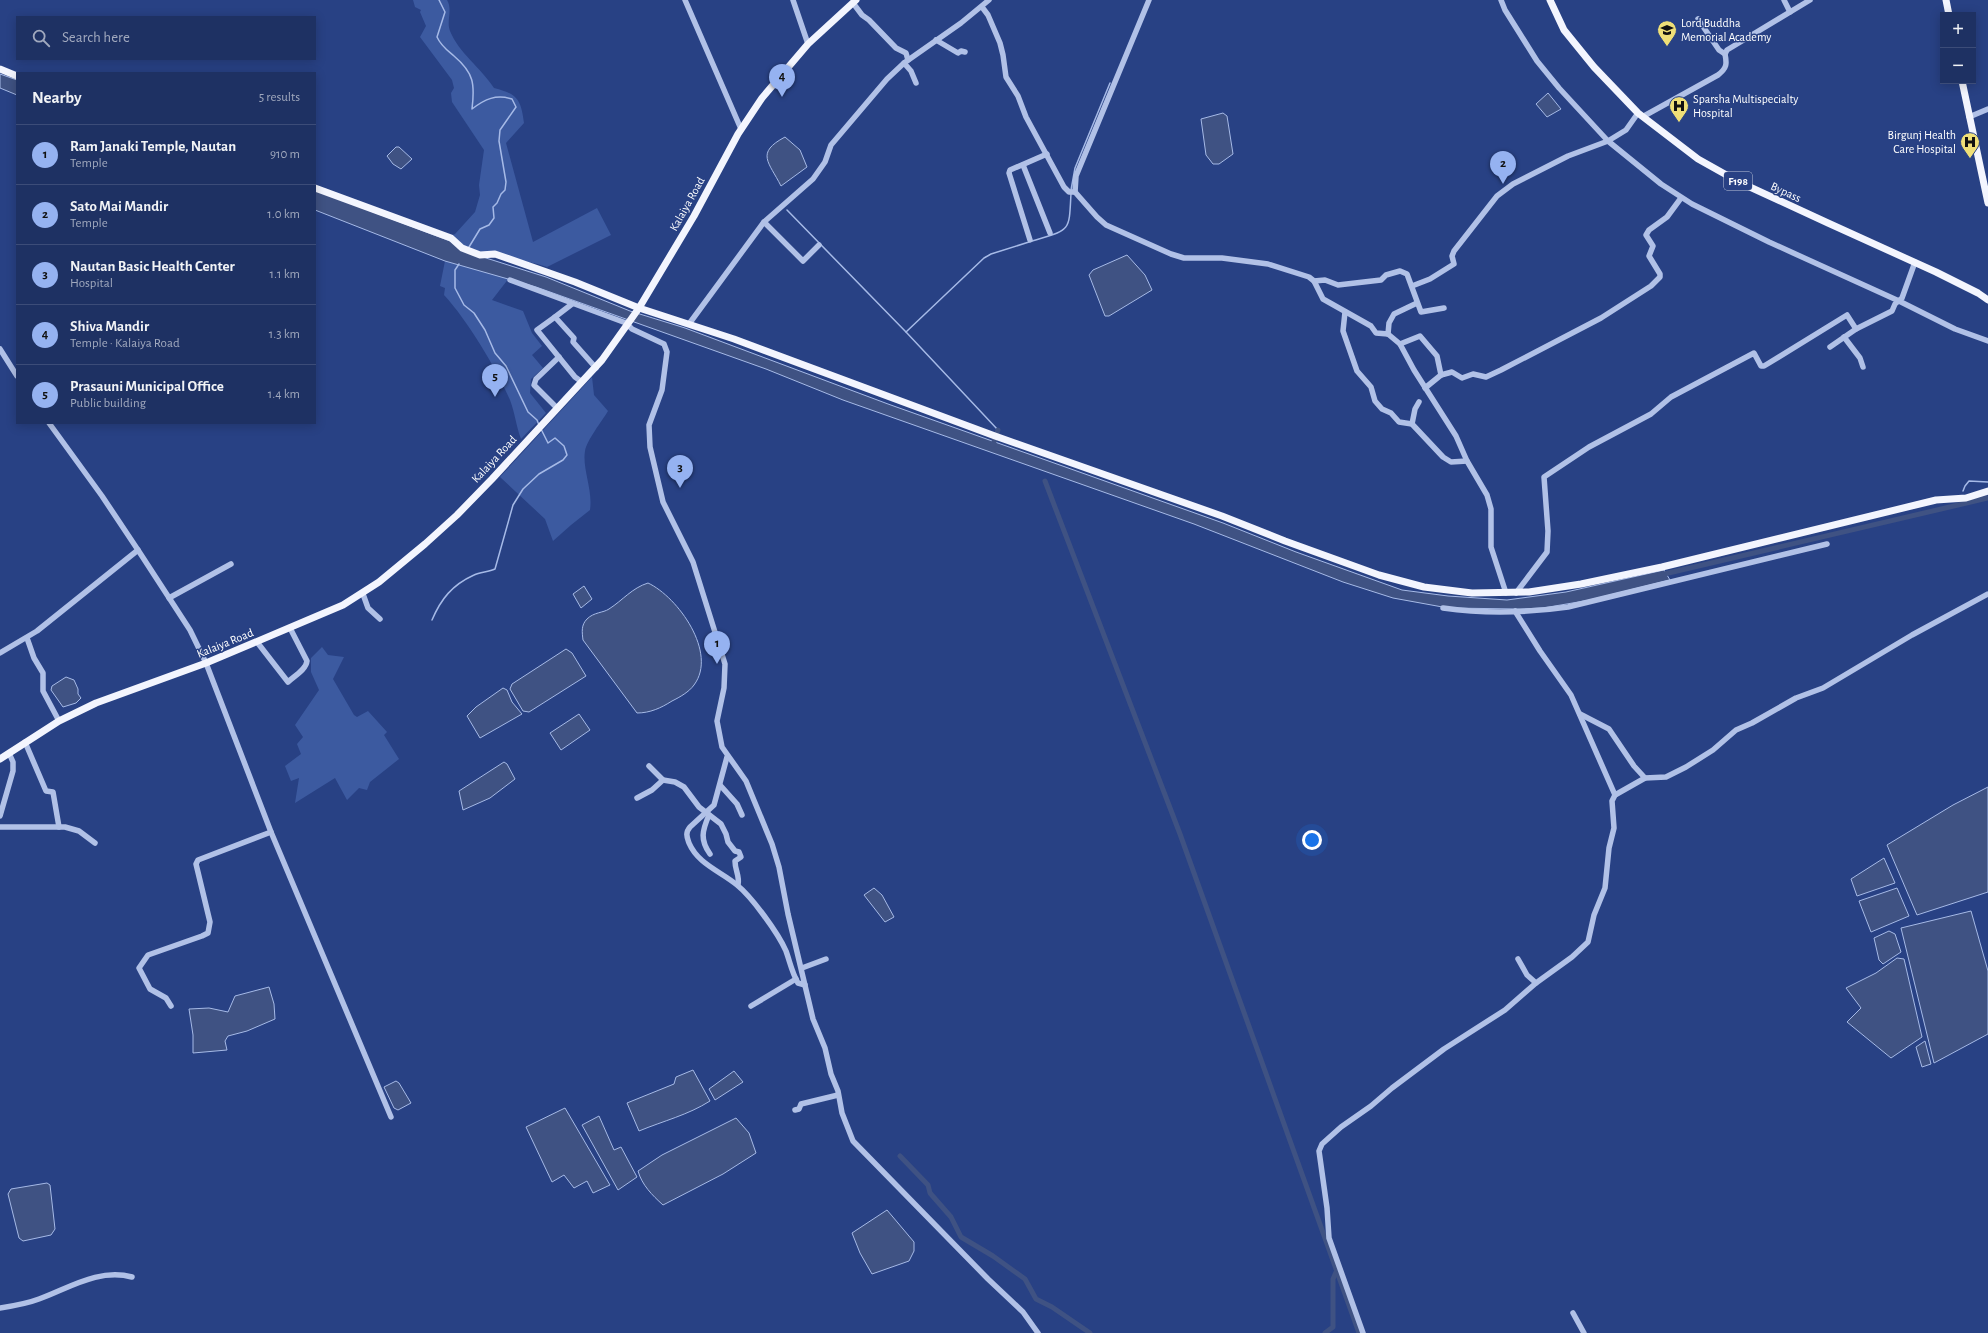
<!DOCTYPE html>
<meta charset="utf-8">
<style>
:root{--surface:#1e3163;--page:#263969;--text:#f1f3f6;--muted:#a1a9be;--line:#3c4c78;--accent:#95b2f1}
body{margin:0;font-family:"Alegreya Sans",sans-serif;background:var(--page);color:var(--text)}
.controls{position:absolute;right:12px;top:12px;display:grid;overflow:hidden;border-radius:0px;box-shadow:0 2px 10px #0003}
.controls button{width:36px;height:36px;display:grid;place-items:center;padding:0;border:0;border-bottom:1px solid var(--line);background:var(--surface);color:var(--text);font:20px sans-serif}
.you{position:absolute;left:1312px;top:840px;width:14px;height:14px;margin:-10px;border:3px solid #fff;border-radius:50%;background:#1a73e8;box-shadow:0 0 0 6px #1a73e833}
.badge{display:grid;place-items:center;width:26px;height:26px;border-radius:50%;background:var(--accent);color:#111;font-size:13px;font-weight:700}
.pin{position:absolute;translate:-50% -33px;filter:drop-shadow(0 1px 2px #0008)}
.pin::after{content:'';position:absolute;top:21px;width:14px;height:12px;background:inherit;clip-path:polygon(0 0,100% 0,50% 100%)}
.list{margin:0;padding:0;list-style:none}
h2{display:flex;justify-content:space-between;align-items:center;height:52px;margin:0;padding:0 16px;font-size:17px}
h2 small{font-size:13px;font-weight:400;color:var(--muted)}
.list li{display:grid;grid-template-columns:26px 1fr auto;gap:12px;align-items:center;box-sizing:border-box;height:60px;padding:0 16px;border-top:1px solid var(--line)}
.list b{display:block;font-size:15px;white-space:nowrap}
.list p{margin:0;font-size:13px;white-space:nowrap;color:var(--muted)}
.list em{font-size:13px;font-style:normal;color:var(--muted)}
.icon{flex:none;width:22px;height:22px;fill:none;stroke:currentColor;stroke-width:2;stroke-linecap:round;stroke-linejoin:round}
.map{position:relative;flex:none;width:1988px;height:1333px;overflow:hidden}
.search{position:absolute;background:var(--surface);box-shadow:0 2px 10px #0003;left:16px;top:16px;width:300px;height:44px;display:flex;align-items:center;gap:10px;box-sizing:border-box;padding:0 14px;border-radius:0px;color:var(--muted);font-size:15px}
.panel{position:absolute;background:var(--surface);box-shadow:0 2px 10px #0003;left:16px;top:72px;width:300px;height:352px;border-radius:0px}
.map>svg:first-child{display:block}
.green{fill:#3c5aa0}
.water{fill:#3f5283;stroke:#a6bae7}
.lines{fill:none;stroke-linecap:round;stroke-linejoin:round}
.stream{stroke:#a6bae7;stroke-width:1.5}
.canal{stroke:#3f5283;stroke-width:5}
.minor{stroke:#b1c1e7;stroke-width:5.5}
.major{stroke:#f3f5fe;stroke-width:7}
.labels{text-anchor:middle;stroke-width:3;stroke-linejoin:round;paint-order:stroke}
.shield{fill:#284184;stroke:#bec6da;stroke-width:1}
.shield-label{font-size:11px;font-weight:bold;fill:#fff}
.poi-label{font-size:12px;fill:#fff;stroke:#284184;text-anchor:start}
.street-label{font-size:12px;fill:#fff;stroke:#284184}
</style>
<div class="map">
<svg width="1988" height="1333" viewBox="0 0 1988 1333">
<rect width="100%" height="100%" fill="#284184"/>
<!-- green -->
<g class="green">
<path d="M413 0H447C453 10 446 21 450 31 459 53 481 68 494 88 518 94 521 100 524 123L506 143 533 242 597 208 611 235 547 267C522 258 492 260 467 248 461 245 455 240 450 236L455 234 475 212 480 195 479 185 484 150 452 102 451 93 454 88 452 80 420 37 426 26 420 12 421 10 415 7Z"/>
<path d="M445 261 509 278 492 300 523 311 532 333 542 346 532 355 543 368 531 379 530 393 546 413 521 439C516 426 515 413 510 400 496 368 468 321 444 295L445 288 440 286Z"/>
<path d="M592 377 594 395 608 411C602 421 587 440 585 451 582 468 593 490 590 510L571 525 553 541 545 519 500 477Z"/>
<polygon points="322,647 328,655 344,657 333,679 354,715 357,717 368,711 387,732 384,735 399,759 370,782 367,790 359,788 347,800 335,778 295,803 299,778 291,781 285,766 301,754 297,744 303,737 295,725 319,690 311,672 311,658"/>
</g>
<!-- water -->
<g class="water">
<polygon points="0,74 17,80 17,95 0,88"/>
<polygon points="1548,93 1561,109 1547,117 1536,104"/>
<polygon points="1223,113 1227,116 1233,154 1219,164 1213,164 1206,155 1201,119"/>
<path d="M785 137 800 150 807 167 781 186C769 162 755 153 785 137Z"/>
<polygon points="396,147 399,147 412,159 401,169 393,164 387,156"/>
<polygon points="315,190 450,241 486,258 546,277 630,311 685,328 888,404 1223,523 1296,552 1402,590 1448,596 1507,600 1566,592 1664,570 1670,580 1590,600 1543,608 1520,609 1448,608 1393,598 1343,582 1194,524 843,400 766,369 536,287 445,261 315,210"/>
<polygon points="1127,255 1145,275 1152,290 1109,316 1105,316 1089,275 1093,270"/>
<path d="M648 583C678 597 718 653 694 685 689 692 680 697 672 701 661 708 650 713 637 713L583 640C582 632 581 625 587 619 594 612 603 613 609 609 623 600 632 588 648 583Z"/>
<polygon points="584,586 592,599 581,608 573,594"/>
<polygon points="566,649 572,653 586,676 529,712 523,711 510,689 512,684"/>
<polygon points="66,677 74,680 78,689 78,694 81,698 76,703 63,707 51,690 52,686"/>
<polygon points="503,688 507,690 512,702 522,714 480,738 467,716 476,707"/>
<polygon points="579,714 590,730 561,750 550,733"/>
<polygon points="504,762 507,764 515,779 490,798 463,810 459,791"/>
<polygon points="1988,787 1988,892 1917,915 1887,845 1953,805"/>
<polygon points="1884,858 1895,883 1857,896 1851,879"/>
<polygon points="874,888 882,895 894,917 885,922 864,895"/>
<polygon points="1897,888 1909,916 1871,932 1859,901"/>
<polygon points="1971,911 1988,971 1988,1034 1934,1063 1901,928"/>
<polygon points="1889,931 1895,934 1901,952 1883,964 1879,960 1874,938"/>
<polygon points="1897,958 1904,959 1922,1037 1891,1058 1847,1022 1861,1008 1846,988 1876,973"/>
<polygon points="269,987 274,1004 275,1019 247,1031 228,1036 225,1041 227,1050 193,1053 193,1035 189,1009 209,1008 228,1012 235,996"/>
<polygon points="1925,1041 1931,1064 1922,1067 1916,1047"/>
<path d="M693 1070 710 1101C688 1115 663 1121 639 1131L627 1103 674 1084 676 1077Z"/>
<polygon points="734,1071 743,1082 715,1100 709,1089"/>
<polygon points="396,1081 399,1083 411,1103 398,1110 394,1108 384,1087"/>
<polygon points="565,1108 610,1185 593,1193 587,1181 574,1188 564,1175 552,1182 526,1127"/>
<polygon points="599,1116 614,1150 621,1147 637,1177 618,1190 582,1125"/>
<path d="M736 1118 749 1133 756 1153 723 1174 663 1205C652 1195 642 1185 638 1171L662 1155Z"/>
<polygon points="47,1183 50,1185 55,1229 51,1235 23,1241 19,1238 8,1194 11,1189"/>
<polygon points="887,1210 914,1242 914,1251 909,1261 872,1274 860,1253 852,1233"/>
</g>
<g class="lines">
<!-- stream -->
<g class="stream">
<path d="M439 0 445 12 437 37C441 46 447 50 454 56 474 73 475 84 472 109 485 99 496 94 512 99L516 107 500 130 499 141 506 182 505 190 501 194 497 203 493 207 494 218 489 225 480 229 469 247"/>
<polyline points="1071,190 1075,168 1110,83"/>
<polyline points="787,210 906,332 998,430"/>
<path d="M1032 241C1071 229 1069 233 1071 193"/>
<polyline points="459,264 455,270 455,288 464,305 474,313 485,330 495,353 506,366 528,412 537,420 539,425"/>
<polyline points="906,332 984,258 991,254 1029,242"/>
<polyline points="1963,491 1965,486 1969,481 1988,482"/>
<path d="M432 620C441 599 452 585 474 575 480 572 488 572 495 569L513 505 523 489 539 474 563 460 567 455 564 446 555 438 548 443 541 429"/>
</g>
<!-- canal -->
<g class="canal">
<polyline points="993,445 998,430"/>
<polyline points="1045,481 1180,834 1359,1333"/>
<polyline points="1660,575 1988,498"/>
<polyline points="900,1156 928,1185 930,1193 951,1217 961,1237 993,1256 1025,1279 1036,1299 1052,1307 1090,1333"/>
<polyline points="1325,1333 1333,1327 1333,1279 1337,1270"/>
</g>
<!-- minor -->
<g class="minor">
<polyline points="685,0 741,129"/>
<polyline points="793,0 808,44"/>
<polyline points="1149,0 1076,176 1075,192 1097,217 1106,225 1171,254 1184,258 1222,258 1268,264 1309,277 1314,281 1323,299 1371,326 1376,333 1388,334 1400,344 1414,370 1456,436 1467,461 1487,495 1491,509 1491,547 1506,593"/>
<polyline points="1501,0 1505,10 1537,61 1559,88 1608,141 1661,184 1692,204 1769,242 1899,301 1955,329 1988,341"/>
<polyline points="1784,0 1790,12"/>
<polyline points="853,3 862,15 869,20 896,48 906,53 908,60"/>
<polyline points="982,7 988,15 1000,43 1003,55 1006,77 1018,96 1026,117 1064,187 1069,192 1075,192"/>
<polyline points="1698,19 1719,50 1725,54"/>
<polyline points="936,40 958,53 961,51 965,52"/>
<polyline points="904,63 911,71 916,83"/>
<path d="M1644 116 1718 75C1727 68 1727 64 1725 54L1727 50 1810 0"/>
<polyline points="1969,117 1988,109"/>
<polyline points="1023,165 1050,233"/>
<polyline points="764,222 803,261 819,245"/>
<polyline points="1030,240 1009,173 1010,170 1047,154"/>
<polyline points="510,280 626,323 632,329 664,344 667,352 662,390 649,425 650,447 663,502 693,562 725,664 724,688 717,721 722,747 746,781 772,844 779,867 788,914 813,1019 825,1048 831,1074 838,1091 842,1113 853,1141 988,1279 1023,1312 1038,1333"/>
<polyline points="1314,281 1325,280 1338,285 1381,280 1386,275 1400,271 1407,274 1421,312 1444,308"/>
<polyline points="1412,286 1430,279 1454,264 1452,256 1454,251 1497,196 1513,184 1568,156 1608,141 1626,130 1638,113"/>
<polyline points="1345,312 1343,331 1357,371 1371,387 1375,401 1382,409 1391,413 1399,422 1412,424 1443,457 1451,462 1467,461"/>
<polyline points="555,317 572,304"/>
<polyline points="689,324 764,222 813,179 825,162 831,145 887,79 904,63 961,23 989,0"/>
<polyline points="1388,334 1389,323 1394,314 1417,303"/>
<polyline points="1844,337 1860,358 1863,367"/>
<polyline points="1400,344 1420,336 1437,356 1441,375 1425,388"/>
<polyline points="1830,347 1856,329"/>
<polyline points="0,349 17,376"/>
<polyline points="1441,375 1452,372 1462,378 1473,374 1486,377 1501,370 1601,318 1651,286 1660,277 1660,274 1649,256 1653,246 1646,235 1649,230 1667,217 1681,198"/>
<polyline points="582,382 575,377 537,330 555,317 574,338 573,342 596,368"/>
<polyline points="557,408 534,385 536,379 559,357"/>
<polyline points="49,423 102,496 138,550"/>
<polyline points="1412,424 1415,409 1419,402"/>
<polyline points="1516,593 1547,552 1548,531 1544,477 1589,447 1651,414 1671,397 1754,353 1761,366 1764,366 1847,315 1856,329 1892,311 1895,304 1902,298 1915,262"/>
<polyline points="363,594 368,608 380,619"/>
<polyline points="169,598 231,564"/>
<path d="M1443 608C1485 614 1526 613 1568 607L1827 544"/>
<polyline points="1515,611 1540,651 1571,695 1615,795"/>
<polyline points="27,638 34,658 43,673 43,691 59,721"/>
<path d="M257 642 288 682C294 676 306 670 307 661L290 628"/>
<polyline points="0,653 37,631 138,550 190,630 206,663 271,832 391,1117"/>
<polyline points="1580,714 1609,729 1634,766 1645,778"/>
<polyline points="25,742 46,791 53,792 59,827"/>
<path d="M727 757 714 805 690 827C685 833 687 837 689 843 698 864 720 871 737 885 752 897 778 933 786 951 790 962 792 973 798 983L805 985"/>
<path d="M649 766 663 780 675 782 684 787 699 807 721 824 726 834 728 842 735 851 739 852 741 857 735 861C735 871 740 876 738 885"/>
<polyline points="720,785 737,804 742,815"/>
<polyline points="637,798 652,790 663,780"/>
<path d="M709 815C702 831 700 840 710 854"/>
<polyline points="0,816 13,771 13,762 9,753"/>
<polyline points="0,827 65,827 79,831 95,843"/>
<polyline points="1518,959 1527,975 1536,983 1572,957 1588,942 1594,915 1605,888 1609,848 1614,828 1612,801 1615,795 1645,778 1666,777 1686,767 1713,750 1736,730 1752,723 1796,698 1823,688 1912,635 1988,594"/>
<polyline points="802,968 826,959"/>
<polyline points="171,1006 166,998 150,989 139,968 148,955 202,936 208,933 210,922 196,864 198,860 271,832"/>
<polyline points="751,1006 796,979"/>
<polyline points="795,1110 799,1109 801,1104 838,1095"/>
<path d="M0 1308C13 1306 26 1304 39 1299 69 1288 99 1268 132 1277"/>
<polyline points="1573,1313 1584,1333"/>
<polyline points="1363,1333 1329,1238 1327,1208 1319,1151 1322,1144 1341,1127 1371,1106 1392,1088 1444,1049 1505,1010 1536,983"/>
</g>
<!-- major -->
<g class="major">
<polyline points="1550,0 1564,30 1594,67 1638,113 1698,159 1739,182 1828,223 1936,272 1978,293 1988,300"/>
<polyline points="1946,0 1949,15"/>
<polyline points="0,69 17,76"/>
<polyline points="1962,81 1988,203"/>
<polyline points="315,188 451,238 462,248 480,255 495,254 575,282 639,308 734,339 995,436 1222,516 1285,541 1379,575 1424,587 1472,593 1529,592 1581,584 1662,567 1936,500 1966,498 1988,491"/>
<polyline points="0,759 59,721 96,703 206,663 343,605 379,582 425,544 457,515 492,479 602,360 639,308 694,216 738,134 762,98 808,44 856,0"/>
</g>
</g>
<!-- icons -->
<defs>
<symbol id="school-pin" viewBox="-11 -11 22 30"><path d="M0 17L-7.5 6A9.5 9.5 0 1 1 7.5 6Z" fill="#efdf77" stroke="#284184"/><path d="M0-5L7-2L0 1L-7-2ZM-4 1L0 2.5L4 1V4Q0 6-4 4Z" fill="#111"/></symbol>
<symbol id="hospital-pin" viewBox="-11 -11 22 30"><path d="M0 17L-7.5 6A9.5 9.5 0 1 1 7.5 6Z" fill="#efdf77" stroke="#284184"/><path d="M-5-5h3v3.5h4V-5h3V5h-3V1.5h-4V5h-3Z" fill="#111"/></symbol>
</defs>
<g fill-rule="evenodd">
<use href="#school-pin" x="1656" y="19" width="22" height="30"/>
<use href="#hospital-pin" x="1668" y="95" width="22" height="30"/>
<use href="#hospital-pin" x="1959" y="131" width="22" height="30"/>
</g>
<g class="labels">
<!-- shield labels -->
<rect class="shield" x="1724" y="172" width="28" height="18" rx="3"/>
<g class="shield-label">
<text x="1738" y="185">F198</text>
</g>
<!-- poi labels -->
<g class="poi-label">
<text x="1681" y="27">Lord Buddha<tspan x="1681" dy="14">Memorial Academy</tspan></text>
<text x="1693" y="103">Sparsha Multispecialty<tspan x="1693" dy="14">Hospital</tspan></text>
<text x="1956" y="139" text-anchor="end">Birgunj Health<tspan x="1956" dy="14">Care Hospital</tspan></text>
</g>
<!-- street labels -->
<g class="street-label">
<text transform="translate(1786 192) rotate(25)" y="4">Bypass</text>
<text transform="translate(687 204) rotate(-61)" y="4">Kalaiya Road</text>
<text transform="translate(494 459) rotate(-47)" y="4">Kalaiya Road</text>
<text transform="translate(225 643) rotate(-22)" y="4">Kalaiya Road</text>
</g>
</g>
</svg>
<div class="controls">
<button>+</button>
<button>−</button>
</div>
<div class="you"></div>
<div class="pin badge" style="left:717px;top:664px">1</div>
<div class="pin badge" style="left:1503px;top:184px">2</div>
<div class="pin badge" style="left:680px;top:488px">3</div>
<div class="pin badge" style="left:782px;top:97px">4</div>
<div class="pin badge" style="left:495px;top:397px">5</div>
<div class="search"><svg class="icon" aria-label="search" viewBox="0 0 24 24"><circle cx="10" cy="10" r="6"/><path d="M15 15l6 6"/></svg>Search here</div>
<section class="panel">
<h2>Nearby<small>5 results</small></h2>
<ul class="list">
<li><span class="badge">1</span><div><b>Ram Janaki Temple, Nautan</b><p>Temple</p></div><em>910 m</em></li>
<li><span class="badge">2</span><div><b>Sato Mai Mandir</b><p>Temple</p></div><em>1.0 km</em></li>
<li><span class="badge">3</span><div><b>Nautan Basic Health Center</b><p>Hospital</p></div><em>1.1 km</em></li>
<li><span class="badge">4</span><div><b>Shiva Mandir</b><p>Temple · Kalaiya Road</p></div><em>1.3 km</em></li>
<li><span class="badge">5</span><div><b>Prasauni Municipal Office</b><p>Public building</p></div><em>1.4 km</em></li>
</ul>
</section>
</div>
